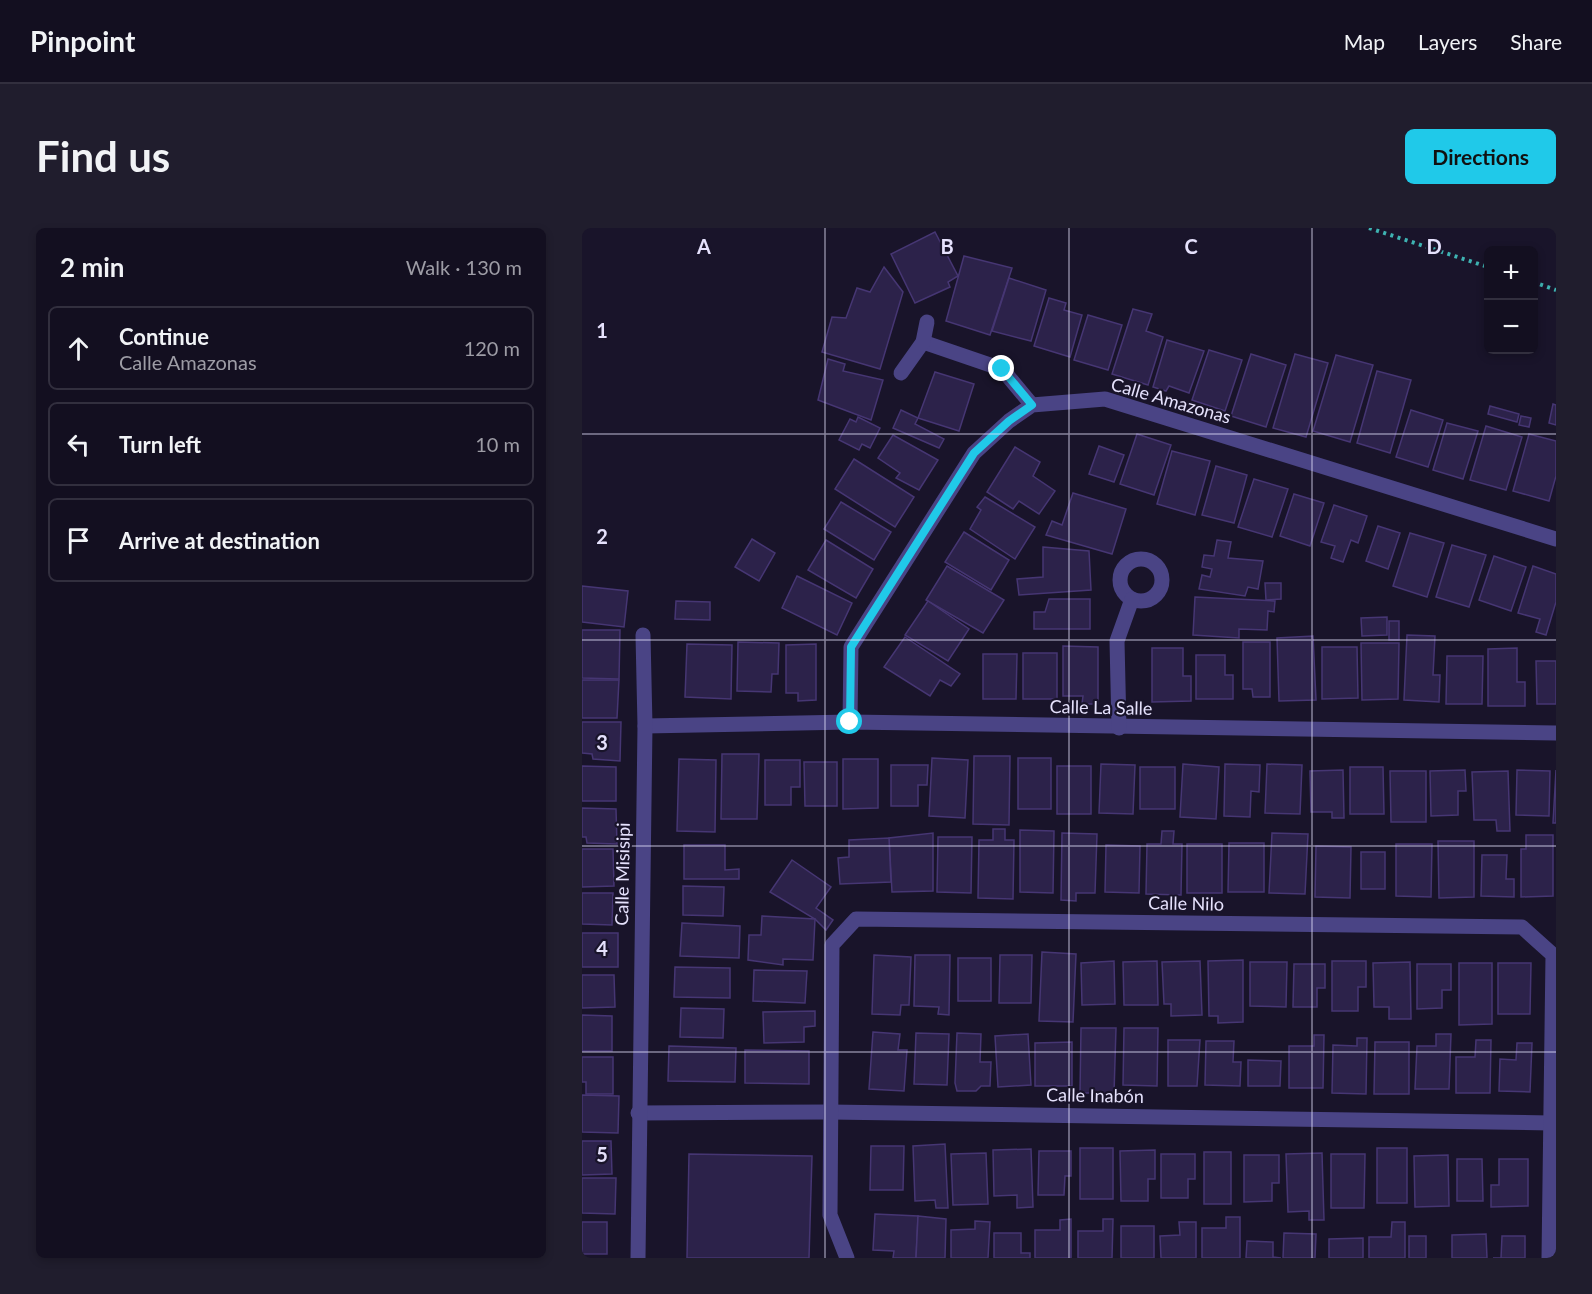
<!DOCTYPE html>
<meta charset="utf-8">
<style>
:root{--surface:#130f20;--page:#201d2d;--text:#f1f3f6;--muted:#9d9ca5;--line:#322f3e;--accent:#20c9e9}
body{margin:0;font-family:Lato,sans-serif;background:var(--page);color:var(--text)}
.controls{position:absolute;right:18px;top:18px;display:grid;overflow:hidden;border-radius:9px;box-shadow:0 3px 9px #0003}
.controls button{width:54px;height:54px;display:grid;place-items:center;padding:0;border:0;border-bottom:2px solid var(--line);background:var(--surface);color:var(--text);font:30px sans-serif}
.stop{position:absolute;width:18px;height:18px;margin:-14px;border:4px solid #20c9e9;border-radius:50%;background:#fff}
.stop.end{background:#20c9e9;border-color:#fff;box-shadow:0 2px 6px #0008}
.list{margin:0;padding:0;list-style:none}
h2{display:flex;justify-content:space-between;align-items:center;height:78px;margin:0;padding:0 24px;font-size:26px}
h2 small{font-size:20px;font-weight:400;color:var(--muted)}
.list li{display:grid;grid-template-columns:39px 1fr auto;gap:18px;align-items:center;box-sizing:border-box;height:84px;margin:0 12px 12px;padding:0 12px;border:2px solid var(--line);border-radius:9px}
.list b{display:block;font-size:22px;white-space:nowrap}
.list p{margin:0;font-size:20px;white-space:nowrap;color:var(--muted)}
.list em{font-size:20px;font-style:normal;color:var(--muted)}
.icon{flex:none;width:33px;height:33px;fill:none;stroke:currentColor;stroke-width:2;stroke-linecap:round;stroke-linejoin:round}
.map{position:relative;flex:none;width:974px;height:1030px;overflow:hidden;border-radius:9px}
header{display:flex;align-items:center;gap:36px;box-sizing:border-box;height:84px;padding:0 30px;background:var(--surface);border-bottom:2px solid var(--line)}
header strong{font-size:28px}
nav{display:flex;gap:33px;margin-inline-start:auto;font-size:21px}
.intro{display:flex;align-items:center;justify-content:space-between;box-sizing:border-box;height:144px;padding:0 36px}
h1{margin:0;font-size:42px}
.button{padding:15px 27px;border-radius:9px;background:var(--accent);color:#111;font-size:21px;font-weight:700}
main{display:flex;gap:36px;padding:0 36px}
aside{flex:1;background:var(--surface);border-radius:9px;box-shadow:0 3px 9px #0003}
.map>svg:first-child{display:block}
.building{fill:#2c224a;stroke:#463673;stroke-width:1.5}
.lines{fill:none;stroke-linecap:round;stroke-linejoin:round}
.path{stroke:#3eb3b2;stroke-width:4;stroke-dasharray:3 4.5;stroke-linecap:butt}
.minor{stroke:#4a4485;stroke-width:15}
.route{stroke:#20c9e9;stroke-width:8}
.grid{fill:none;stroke:#e5e1fc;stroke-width:1.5;stroke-opacity:0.55}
.labels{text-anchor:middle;stroke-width:4.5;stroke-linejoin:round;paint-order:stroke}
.street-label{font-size:18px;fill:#e5e1fc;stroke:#19142a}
.grid-label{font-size:20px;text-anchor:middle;font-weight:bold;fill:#e5e1fc;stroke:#19142a;stroke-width:4.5;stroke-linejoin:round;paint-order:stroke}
</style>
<header>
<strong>Pinpoint</strong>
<nav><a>Map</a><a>Layers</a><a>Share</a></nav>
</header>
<div class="intro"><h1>Find us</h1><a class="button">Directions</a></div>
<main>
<aside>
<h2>2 min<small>Walk · 130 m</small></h2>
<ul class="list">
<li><svg class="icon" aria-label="ahead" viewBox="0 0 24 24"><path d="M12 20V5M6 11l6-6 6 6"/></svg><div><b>Continue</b><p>Calle Amazonas</p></div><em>120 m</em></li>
<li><svg class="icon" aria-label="left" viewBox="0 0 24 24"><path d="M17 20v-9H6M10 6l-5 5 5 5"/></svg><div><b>Turn left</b></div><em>10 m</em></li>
<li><svg class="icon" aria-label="arrive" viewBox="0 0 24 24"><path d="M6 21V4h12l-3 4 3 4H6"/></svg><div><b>Arrive at destination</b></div></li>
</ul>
</aside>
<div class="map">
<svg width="974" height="1030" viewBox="0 0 974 1030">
<rect width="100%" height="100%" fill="#19142a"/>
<!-- building -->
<g class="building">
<polygon points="353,4 376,48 366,54 368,59 333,75 309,26"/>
<polygon points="382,28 430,40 408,107 364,93"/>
<polygon points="302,39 321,64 298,141 240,124 250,89 264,90 275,60 288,64"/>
<polygon points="427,50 464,62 449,113 410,103"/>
<polygon points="467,70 484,75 482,82 500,87 488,129 452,118"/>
<polygon points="551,81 570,86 564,103 581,109 566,157 530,146"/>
<polygon points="506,87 540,97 526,142 492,132"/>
<polygon points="585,112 622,123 607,165 587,158 584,163 571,159"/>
<polygon points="627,122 660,132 643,183 610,172"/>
<polygon points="669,126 704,137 684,199 649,188"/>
<polygon points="713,126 746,135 724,209 691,200"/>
<polygon points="754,127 791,137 768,214 731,203"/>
<polygon points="246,131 263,136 261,143 301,152 289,192 236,172"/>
<polygon points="795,143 829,152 808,225 775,215"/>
<polygon points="353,144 392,156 377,203 336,190"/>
<polygon points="971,176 974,177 974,197 967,195"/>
<polygon points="908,178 937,186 935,194 906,186"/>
<polygon points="319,182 336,190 333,196 362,211 357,220 311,200"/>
<polygon points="829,182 861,192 846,239 814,229"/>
<polygon points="939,188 949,190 947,199 937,197"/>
<polygon points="276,189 298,200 288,220 280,216 277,222 257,212 268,191 274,194"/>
<polygon points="865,195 896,203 881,251 851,242"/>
<polygon points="904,198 940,209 924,262 888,252"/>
<polygon points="555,206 589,217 572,267 538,256"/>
<polygon points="947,206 974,213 974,248 967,273 931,263"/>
<polygon points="311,207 356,232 337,262 314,250 318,245 296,230"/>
<polygon points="517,218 542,227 532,254 507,246"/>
<polygon points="433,219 458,234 451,248 473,263 457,286 437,273 431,281 405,264"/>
<polygon points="590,223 628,233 613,287 575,276"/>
<polygon points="272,231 332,269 313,299 253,261"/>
<polygon points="634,238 665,247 652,295 620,287"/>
<polygon points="672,251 706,261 690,309 656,299"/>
<polygon points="491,265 544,281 530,326 464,307 470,293 480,297"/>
<polygon points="712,266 742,275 728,318 698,308"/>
<polygon points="403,269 453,299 433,331 388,301 399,282 395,279"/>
<polygon points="259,274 309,304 292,332 242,301"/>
<polygon points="752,277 785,288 776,315 769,312 761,334 749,330 753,318 739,314"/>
<polygon points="796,298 818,305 806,341 784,333"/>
<polygon points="382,304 427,332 409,362 363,334"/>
<polygon points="828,305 862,315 845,369 811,358"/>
<polygon points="170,311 193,325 177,353 153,339"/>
<polygon points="244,312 291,341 274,370 226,342"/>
<polygon points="635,312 649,314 646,330 681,333 676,361 666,359 663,368 617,361 620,347 628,349 630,341 620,339 622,327 632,328"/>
<polygon points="870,317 904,327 887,379 854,369"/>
<polygon points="461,319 507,323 509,362 437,367 435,351 461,349"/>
<polygon points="912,328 944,339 929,383 897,372"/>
<polygon points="365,338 422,372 401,405 344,372"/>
<polygon points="951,338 974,346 974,374 964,407 954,404 958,391 936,385"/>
<polygon points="215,348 270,375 255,407 200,380"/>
<polygon points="683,355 699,355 699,371 684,372"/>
<polygon points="0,358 46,363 42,399 0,394"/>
<polygon points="613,369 693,373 692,384 686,383 685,402 657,401 657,410 611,407"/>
<polygon points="467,371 508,371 508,401 452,401 452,384 463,384"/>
<polygon points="94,373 128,374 128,392 93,391"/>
<polygon points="346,373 387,401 366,433 323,407"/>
<polygon points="805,389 805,407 780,408 779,390"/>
<rect x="807" y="393" width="10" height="19"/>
<polygon points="0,402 38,402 37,451 0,450"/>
<polygon points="825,407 853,408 851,447 858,447 857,474 822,472"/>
<polygon points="731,408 734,472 697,473 695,410"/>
<polygon points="323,409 378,446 369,458 358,452 348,468 302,439"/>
<polygon points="156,414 197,415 196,446 190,446 189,464 155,463"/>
<polygon points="661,414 688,414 688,469 671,469 670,461 661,461"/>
<polygon points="779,415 817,415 816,471 780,472"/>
<polygon points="105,416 150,417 149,471 103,469"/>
<polygon points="234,416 234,472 216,473 216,465 204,465 204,417"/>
<polygon points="481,418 516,419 516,476 500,476 501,468 481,468"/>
<polygon points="740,419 775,419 776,470 740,471"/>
<polygon points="570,420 601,420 601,448 609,448 609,473 570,474"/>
<polygon points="935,420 935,454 943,454 943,478 906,478 906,421"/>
<rect x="441" y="425" width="34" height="46"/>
<polygon points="401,426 435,426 434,471 401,471"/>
<polygon points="614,427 643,427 643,447 651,447 651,471 614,471"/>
<polygon points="865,428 901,428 900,476 864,476"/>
<polygon points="954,433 974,433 974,476 955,476"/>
<polygon points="0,452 37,452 35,490 0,490"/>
<polygon points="0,494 39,494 38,533 11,531 10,526 0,525"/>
<polygon points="140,526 177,526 175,591 139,591"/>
<polygon points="392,528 428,528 427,597 391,596"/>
<polygon points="350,530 386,532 383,590 347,588"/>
<rect x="436" y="530" width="33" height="51"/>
<polygon points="97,531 134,532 133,604 95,603"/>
<polygon points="261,531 296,531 296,580 261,581"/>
<polygon points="183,532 218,532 218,559 209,559 209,577 183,577"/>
<polygon points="222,534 255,534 255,578 223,578"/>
<polygon points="519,536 553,537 551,586 517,585"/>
<polygon points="601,536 637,539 634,591 598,589"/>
<polygon points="643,536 678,537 677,564 669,563 668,589 642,588"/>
<polygon points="685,536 720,537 718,586 683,585"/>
<polygon points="309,537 346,537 345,557 336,557 336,578 309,578"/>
<polygon points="0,538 34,539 34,573 0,573"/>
<rect x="475" y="538" width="34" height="48"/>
<rect x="558" y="539" width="35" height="42"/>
<polygon points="768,539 801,539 802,586 768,586"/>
<polygon points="761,542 762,590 750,590 750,584 729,584 728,543"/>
<polygon points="883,542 884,563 876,563 876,587 849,588 848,543"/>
<polygon points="935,542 968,543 967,588 934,587"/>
<polygon points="974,542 974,595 971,595"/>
<polygon points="808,543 844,543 844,594 809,594"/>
<polygon points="926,543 928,603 915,603 914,592 892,592 890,544"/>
<polygon points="0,580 34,581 35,616 5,615 4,609 0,609"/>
<polygon points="411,601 423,601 423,612 432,612 431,671 396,670 397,612 411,612"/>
<polygon points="438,602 472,603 471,665 438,664"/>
<polygon points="580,603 592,603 591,616 600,616 599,667 564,666 565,616 579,616"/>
<polygon points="351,605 351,663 310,664 307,610"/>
<polygon points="480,605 515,606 513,665 494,665 494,673 479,672"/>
<polygon points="690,605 726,606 723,666 687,665"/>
<polygon points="944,607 971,607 971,668 939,669 939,621 944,621"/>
<polygon points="356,609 390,609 389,665 355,664"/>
<polygon points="307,610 309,654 258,656 256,630 267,629 267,612"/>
<polygon points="856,613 892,613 892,669 857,670"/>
<polygon points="647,615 682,615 682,664 646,664"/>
<rect x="605" y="616" width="35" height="49"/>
<polygon points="814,616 850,616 849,669 814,668"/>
<polygon points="102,617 143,617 143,642 157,641 157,651 102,651"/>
<polygon points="524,617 558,618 557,665 523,664"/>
<polygon points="734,618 769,619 768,670 733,669"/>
<polygon points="0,621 31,621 32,658 0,659"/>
<rect x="779" y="624" width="24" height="37"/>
<polygon points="900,627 925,627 924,651 932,651 932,669 899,668"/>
<polygon points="210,632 249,659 234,680 251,692 244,702 233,691 188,664"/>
<polygon points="101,658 142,659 141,688 101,687"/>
<polygon points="0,665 31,665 30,697 0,696"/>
<polygon points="180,688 233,691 231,732 201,731 201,737 166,732 167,707 179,707"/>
<polygon points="100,695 158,698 157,730 98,728"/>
<rect x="0" y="705" width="36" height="34"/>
<polygon points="460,724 494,726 491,794 457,793"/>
<polygon points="292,727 329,729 327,777 319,777 318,787 290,786"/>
<polygon points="333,727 368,727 367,787 356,786 357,779 332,778"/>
<polygon points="418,727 450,727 449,775 417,775"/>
<rect x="376" y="730" width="33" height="43"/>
<polygon points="661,732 661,794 636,795 636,788 627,788 626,733"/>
<polygon points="532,733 533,776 500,777 499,735"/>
<polygon points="575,733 576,777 542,777 541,734"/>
<polygon points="618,733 620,787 589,788 589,776 582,776 580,734"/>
<polygon points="750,733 784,733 784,759 776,759 776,783 750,783"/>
<polygon points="668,734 705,734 704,779 668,778"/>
<polygon points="828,734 829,791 807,791 807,779 792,779 791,735"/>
<polygon points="877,735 910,735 910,796 877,797"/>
<polygon points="916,735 949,735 948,786 916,786"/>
<polygon points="712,736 743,736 743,760 735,760 735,779 711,779"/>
<polygon points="835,736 869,736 869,762 860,762 860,780 835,781"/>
<polygon points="93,739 148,740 148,770 92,769"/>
<polygon points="172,742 225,743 223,775 171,773"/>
<polygon points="0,747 32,747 33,779 0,780"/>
<polygon points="99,780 142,781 141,810 98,809"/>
<polygon points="233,783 233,798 222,799 222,814 182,815 181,784"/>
<polygon points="0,787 30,788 30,823 0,823"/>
<polygon points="499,800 534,800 532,865 498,865"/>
<polygon points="542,800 576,800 575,858 541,857"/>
<polygon points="291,804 318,806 316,822 325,822 322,863 287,861"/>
<polygon points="334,805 367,806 365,857 332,856"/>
<polygon points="375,805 399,806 398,834 409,834 408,858 399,858 394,863 375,863 373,855"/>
<polygon points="446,806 449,857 416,859 413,808"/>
<polygon points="854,806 869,806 867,861 833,861 835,818 854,818"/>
<polygon points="732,807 742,807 741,860 707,860 707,818 732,818"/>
<polygon points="775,810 785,810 784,866 750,865 751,817 775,818"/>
<polygon points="586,812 618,812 615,858 586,858"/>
<polygon points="894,812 909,812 908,865 874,865 874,829 893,829"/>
<polygon points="624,813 652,813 651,834 659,834 658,858 623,857"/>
<polygon points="490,814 490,858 453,858 453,815"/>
<polygon points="793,814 827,814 827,866 792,866"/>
<polygon points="935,815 950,815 948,864 917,863 918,831 934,832"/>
<polygon points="87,818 154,820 153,854 86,853"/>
<polygon points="163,822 227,823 227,856 163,855"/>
<polygon points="0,829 31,829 31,866 4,866 4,854 0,854"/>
<polygon points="666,832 699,833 698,858 666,858"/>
<polygon points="0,867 37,868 36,905 0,904"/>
<polygon points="0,913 29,913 30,946 0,947"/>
<polygon points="363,916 366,980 354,980 353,972 333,973 331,918"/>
<polygon points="289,918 322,918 321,962 288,962"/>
<rect x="498" y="920" width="33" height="51"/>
<rect x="795" y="920" width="30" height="55"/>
<polygon points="449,921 451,979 435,980 435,967 412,968 411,922"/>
<polygon points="573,922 573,951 566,951 566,973 539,973 538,923"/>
<polygon points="457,923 489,923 489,948 483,948 482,967 456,967"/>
<rect x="622" y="924" width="27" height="52"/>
<polygon points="404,925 406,976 371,977 369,926"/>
<polygon points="740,925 742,992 727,992 727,983 706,984 704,926"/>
<polygon points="107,926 230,928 227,1030 105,1030"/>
<polygon points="579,926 613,926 613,951 606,951 606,970 579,970"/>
<polygon points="749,926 783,926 782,980 749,980"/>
<polygon points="662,927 697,927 697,955 690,955 690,973 662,974"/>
<polygon points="866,927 867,978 833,979 832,928"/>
<polygon points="875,931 900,931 901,973 875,973"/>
<polygon points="917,931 946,931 946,978 909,979 909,957 917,957"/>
<polygon points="0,950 34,950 33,986 0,985"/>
<polygon points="293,986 336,988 334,1030 311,1030 312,1023 291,1022"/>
<polygon points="336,988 364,991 363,1030 334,1030"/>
<polygon points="644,989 658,989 658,1030 620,1030 620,1000 644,1000"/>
<polygon points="489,991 489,1030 453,1030 453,1002 478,1002 478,992"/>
<polygon points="521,991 531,991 530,1030 496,1030 496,1003 521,1003"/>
<polygon points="393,993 408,994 406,1030 369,1030 369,1002 393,1001"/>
<rect x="0" y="994" width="25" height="32"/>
<polygon points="597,994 614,994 614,1030 579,1030 578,1008 598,1007"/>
<polygon points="810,994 823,994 823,1030 787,1030 787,1009 809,1009"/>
<rect x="539" y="998" width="33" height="32"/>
<polygon points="412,1005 439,1005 439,1025 448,1025 448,1030 412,1030"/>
<polygon points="702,1005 734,1006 733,1030 701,1030"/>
<polygon points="904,1006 905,1030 870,1030 870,1007"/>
<rect x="827" y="1008" width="17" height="22"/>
<polygon points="920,1008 943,1008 943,1030 911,1030 919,1030"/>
<polygon points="781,1010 781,1030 747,1030 747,1011"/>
<polygon points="665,1013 691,1014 691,1029 699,1030 664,1030"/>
</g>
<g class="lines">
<!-- path -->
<g class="path">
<polyline points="787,0 906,39"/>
<polyline points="951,54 974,62"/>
</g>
<!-- minor -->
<g class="minor">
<polyline points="341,114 420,141 450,177"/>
<polyline points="319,145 341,114 345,94"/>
<circle cx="559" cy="352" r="21"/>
<polyline points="268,494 269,419 392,225 427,193 450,177 523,171 974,311"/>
<polyline points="63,498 268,494 974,505"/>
<polyline points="537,500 535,413 550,371"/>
<polyline points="56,885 248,884 969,895"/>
<polyline points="56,1030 63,498 61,407"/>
<polyline points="265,1030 248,987 250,717 274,691 940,699 971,727 967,1030"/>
</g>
</g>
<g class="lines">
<!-- route -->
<polyline class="route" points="268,494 269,419 392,225 427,193 450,177 420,141"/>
</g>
<!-- grid -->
<path class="grid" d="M243 0V1030M487 0V1030M730 0V1030M0 206H974M0 412H974M0 618H974M0 824H974"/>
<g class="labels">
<!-- street labels -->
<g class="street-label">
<text transform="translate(589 173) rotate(16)" y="6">Calle Amazonas</text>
<text transform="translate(519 480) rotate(1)" y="6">Calle La Salle</text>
<text transform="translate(41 646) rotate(-89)" y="6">Calle Misisipi</text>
<text transform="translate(604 676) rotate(1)" y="6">Calle Nilo</text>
<text transform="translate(513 868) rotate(1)" y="6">Calle Inabón</text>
</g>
</g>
<g class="grid-label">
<text x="122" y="26">A</text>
<text x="365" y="26">B</text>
<text x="609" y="26">C</text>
<text x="852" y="26">D</text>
<text x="20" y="110">1</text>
<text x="20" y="316">2</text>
<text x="20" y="522">3</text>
<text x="20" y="728">4</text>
<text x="20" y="934">5</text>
</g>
</svg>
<div class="controls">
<button>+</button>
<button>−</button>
</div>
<div class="stop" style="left:268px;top:494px"></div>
<div class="stop end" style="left:420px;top:141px"></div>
</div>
</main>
